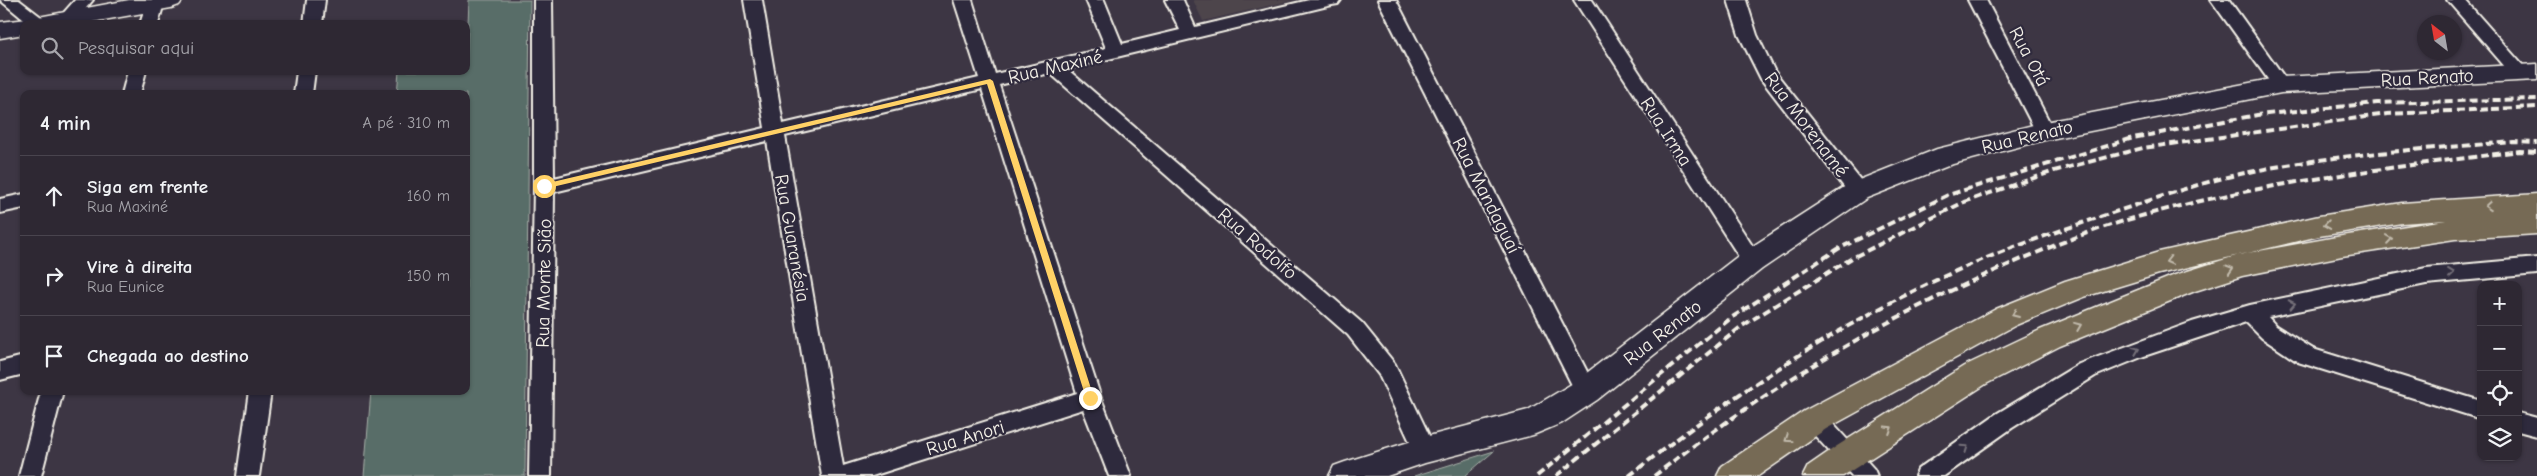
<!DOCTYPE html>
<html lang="pt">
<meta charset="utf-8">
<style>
:root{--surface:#2e2833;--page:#36303b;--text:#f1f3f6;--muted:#a7a6ac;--line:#49444e}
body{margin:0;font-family:"Comic Neue",sans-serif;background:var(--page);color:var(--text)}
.controls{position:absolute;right:15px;bottom:15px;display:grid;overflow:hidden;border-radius:10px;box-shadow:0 1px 4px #0004}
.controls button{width:45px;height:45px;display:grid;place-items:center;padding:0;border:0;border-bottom:1px solid var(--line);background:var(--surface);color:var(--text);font:25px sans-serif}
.compass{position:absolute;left:2417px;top:15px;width:45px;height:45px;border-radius:50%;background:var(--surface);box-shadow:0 1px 4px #0004;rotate:329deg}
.stop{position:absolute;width:15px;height:15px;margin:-11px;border:4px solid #ffd166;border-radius:50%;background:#fff}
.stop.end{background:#ffd166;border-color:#fff;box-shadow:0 1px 5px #0008}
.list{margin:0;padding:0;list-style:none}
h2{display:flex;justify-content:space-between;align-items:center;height:65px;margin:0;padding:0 20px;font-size:21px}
h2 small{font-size:16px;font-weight:400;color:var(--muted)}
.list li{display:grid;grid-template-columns:32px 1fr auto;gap:15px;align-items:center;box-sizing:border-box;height:80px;padding:0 20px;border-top:1px solid var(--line)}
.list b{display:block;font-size:19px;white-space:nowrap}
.list p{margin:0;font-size:16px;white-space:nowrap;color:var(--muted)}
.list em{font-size:16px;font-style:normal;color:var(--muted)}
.icon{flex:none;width:28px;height:28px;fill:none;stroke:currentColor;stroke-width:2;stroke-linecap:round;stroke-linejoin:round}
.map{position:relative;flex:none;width:2537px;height:476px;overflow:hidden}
.search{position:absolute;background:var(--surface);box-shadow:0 1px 4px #0004;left:20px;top:20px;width:450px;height:55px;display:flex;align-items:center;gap:12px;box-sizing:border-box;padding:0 18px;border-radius:10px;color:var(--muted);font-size:19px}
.panel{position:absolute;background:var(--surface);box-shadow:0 1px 4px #0004;left:20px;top:90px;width:450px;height:305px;border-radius:10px}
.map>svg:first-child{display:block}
.built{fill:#4d444c}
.green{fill:#596d67;stroke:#a6afa8}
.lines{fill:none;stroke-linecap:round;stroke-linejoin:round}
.street-casing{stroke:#f4f1e8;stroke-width:4}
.secondary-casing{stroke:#f4f1e8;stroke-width:3}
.highway-casing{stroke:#f4f1e8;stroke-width:3}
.street{fill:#2f2a3d;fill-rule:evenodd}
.secondary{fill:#2f2a3d;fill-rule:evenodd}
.highway{fill:#766a54;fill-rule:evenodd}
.rail{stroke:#f4f1e8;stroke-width:4;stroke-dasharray:8 4;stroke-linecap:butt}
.oneway{stroke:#c2bbad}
.oneway2{stroke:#747079}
.route{fill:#ffd166}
.labels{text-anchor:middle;stroke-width:4.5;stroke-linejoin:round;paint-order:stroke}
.street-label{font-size:19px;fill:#f4f1e8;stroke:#2f2a3d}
</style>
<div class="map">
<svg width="2537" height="476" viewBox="0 0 2537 476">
<rect width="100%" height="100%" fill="#3d3644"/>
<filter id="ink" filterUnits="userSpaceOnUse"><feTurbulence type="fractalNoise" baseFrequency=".02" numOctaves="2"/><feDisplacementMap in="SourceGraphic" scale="10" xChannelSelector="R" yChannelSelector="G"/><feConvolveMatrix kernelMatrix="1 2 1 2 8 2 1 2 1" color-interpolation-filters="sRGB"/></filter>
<g filter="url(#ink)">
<!-- built -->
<polygon class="built" points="1193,0 1294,0 1203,21"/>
<!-- green -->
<g class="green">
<polygon points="469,0 530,0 525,476 364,476 371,391 466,391 466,94 397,94 399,71 466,71"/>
<polygon points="1494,451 1465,476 1414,476"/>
</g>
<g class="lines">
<defs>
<g id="street">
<polygon points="0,0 19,0 49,23 29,24"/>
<polygon points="75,0 93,0 74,22 62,22 59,18"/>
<polygon points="148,0 162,0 164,3 158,24 140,24"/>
<polygon points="307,0 325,0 322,24 304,24"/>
<path d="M534 0H552L554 178 765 128 744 0H762L783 124 979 78 954 0H972L995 74 1106 48 1086 0H1104L1122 44 1180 30 1165 0H1183L1195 27 1309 0H1341L1338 4 1332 5 1067 69 1362 323 1395 364 1436 450 1433 457 1425 460 1417 457 1379 375 1348 335 1050 73 999 85 1101 398 1131 476H1109L1083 409 872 476H822L767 141 554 192 551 476H529L534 187ZM982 89 1077 393 843 466 785 136Z"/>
<polygon points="1378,0 1396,0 1597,391 1594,397 1586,400 1578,397"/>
<polygon points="1574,0 1592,0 1759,256 1762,261 1759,266 1752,269 1745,266"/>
<polygon points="1728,0 1746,0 1757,35 1775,72 1865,186 1868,191 1865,196 1858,198 1851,196 1761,79 1739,35"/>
<polygon points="1968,0 1986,0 2054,131 2052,136 2045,138 2038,136"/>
<polygon points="2211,0 2229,0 2287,81 2290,85 2287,89 2281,91 2275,89"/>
<polygon points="2447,0 2465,0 2525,68 2528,72 2525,76 2513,76"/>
<polygon points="128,71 146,71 140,94 122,94"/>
<polygon points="297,71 315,71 312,94 294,94"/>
<polygon points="24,194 24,208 0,213 0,199"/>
<polygon points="2537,258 2537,274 2426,284 2268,317 2276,326 2313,349 2481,401 2481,419 2298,362 2262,338 2246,322 2144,356 2095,376 2012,428 1944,476 1915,476 1918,469 1996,414 2079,364 2192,322 2250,305 2426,268"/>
<polygon points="24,356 24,374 0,380 0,362"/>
<polygon points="41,391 63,391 41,476 19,476"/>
<polygon points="249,391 271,391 259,476 237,476"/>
<polygon points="1815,411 1823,413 1874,469 1877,476 1852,476 1807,427 1804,420 1807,413"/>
<polygon points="2518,413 2537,418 2537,436 2518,431"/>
</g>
<g id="secondary">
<polygon points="129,0 183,0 179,5 171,8 81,24 24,24 24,34 0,38 0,22 28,19"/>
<polygon points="2537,64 2537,80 2281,93 2045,140 1953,164 1867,198 1762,269 1597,400 1562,423 1533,435 1425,463 1387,476 1329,476 1334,466 1345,462 1425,437 1528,410 1575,382 1742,253 1849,184 1937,149 2045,122 2281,77"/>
</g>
<polygon id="highway" points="2537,194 2537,234 2455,239 2342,256 2242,276 2195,291 2060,346 1986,384 1843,476 1803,476 1808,466 1837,446 1964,366 2040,330 2175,275 2242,254 2342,236 2446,220 2402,223 2319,236 2159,274 2084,297 2016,325 1826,429 1758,476 1717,476 1722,466 1804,411 1996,309 2065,281 2159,252 2319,216 2402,203"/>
</defs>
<!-- street casing -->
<use href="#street" class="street-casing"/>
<!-- secondary casing -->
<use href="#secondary" class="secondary-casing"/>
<!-- highway casing -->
<use href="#highway" class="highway-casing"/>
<!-- street -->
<use href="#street" class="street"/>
<!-- secondary -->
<use href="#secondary" class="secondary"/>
<!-- highway -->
<use href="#highway" class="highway"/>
<!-- rail -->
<g class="rail">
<polyline points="1537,476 1731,318 1838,249 1948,195 2133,138 2257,115 2377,103 2537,99"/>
<polyline points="1556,476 1742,326 1852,258 1964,202 2054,171 2143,148 2387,114 2537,107"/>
<path d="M1629 476C1733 394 1844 320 1965 267 2011 247 2059 231 2106 215 2152 200 2197 183 2245 173 2333 154 2424 149 2514 142L2537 143"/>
<path d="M1654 476C1761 392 1876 322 2001 268 2045 249 2088 231 2134 218 2261 182 2390 168 2520 151L2537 152"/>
</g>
</g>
<!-- one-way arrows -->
<defs><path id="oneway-chevron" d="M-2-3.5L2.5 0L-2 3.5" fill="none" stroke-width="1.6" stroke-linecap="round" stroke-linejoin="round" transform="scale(1.25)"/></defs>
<g class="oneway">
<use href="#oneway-chevron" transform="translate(2488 206) rotate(176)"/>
<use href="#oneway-chevron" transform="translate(2327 225) rotate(171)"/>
<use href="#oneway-chevron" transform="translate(2389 239) rotate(-8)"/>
<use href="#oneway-chevron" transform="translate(2169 261) rotate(166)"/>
<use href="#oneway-chevron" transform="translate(2230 269) rotate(-17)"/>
<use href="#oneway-chevron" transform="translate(2015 314) rotate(157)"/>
<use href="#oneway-chevron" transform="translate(2078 326) rotate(-22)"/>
<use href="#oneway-chevron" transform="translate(1889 429) rotate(-32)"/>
<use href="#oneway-chevron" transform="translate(1788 439) rotate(146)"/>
</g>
<g class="oneway2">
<use href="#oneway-chevron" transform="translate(2451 273) rotate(-6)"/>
<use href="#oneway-chevron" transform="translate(2292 304) rotate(-12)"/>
<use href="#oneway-chevron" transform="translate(2136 350) rotate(-21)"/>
<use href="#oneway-chevron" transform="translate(1965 448) rotate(-35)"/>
</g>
</g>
<!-- route -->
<polygon class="route" points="990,79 993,81 1094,398 1090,402 1086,398 987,84 544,189 540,186 544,184"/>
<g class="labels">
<!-- street labels -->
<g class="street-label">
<text transform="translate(2030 56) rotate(62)" y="7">Rua Otá</text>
<text transform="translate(1055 66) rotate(-13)" y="7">Rua Maxiné</text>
<text transform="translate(2427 77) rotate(-3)" y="7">Rua Renato</text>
<text transform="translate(1807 124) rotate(53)" y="7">Rua Morenamé</text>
<text transform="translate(1667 131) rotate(57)" y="7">Rua Irma</text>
<text transform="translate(2027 136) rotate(-13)" y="7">Rua Renato</text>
<text transform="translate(1487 195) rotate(63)" y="7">Rua Mandaguaí</text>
<text transform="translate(793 238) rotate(80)" y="7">Rua Guaranésia</text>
<text transform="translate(1258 243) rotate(41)" y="7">Rua Rodolfo</text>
<text transform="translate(543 283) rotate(-89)" y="7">Rua Monte Sião</text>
<text transform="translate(1662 332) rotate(-38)" y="7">Rua Renato</text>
<text transform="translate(965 437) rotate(-17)" y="7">Rua Anori</text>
</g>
</g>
</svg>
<div class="controls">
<button>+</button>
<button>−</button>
<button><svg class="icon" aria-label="locate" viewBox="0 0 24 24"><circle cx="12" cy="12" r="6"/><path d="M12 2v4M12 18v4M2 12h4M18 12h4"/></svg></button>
<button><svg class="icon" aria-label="layers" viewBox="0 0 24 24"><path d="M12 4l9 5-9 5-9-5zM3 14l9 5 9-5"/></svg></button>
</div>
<svg class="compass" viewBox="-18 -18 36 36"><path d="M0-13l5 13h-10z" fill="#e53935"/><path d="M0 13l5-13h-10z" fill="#a7a6ac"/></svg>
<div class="stop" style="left:544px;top:186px"></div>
<div class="stop end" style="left:1090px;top:398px"></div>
<div class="search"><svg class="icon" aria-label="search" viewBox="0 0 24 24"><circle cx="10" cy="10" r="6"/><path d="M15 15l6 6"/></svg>Pesquisar aqui</div>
<section class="panel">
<h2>4 min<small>A pé · 310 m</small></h2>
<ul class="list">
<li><svg class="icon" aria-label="ahead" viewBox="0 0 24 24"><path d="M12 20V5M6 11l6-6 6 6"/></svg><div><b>Siga em frente</b><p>Rua Maxiné</p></div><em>160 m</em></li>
<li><svg class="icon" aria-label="right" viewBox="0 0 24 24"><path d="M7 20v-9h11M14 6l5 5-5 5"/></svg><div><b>Vire à direita</b><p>Rua Eunice</p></div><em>150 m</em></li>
<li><svg class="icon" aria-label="arrive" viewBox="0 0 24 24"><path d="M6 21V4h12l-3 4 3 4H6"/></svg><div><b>Chegada ao destino</b></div></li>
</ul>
</section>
</div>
